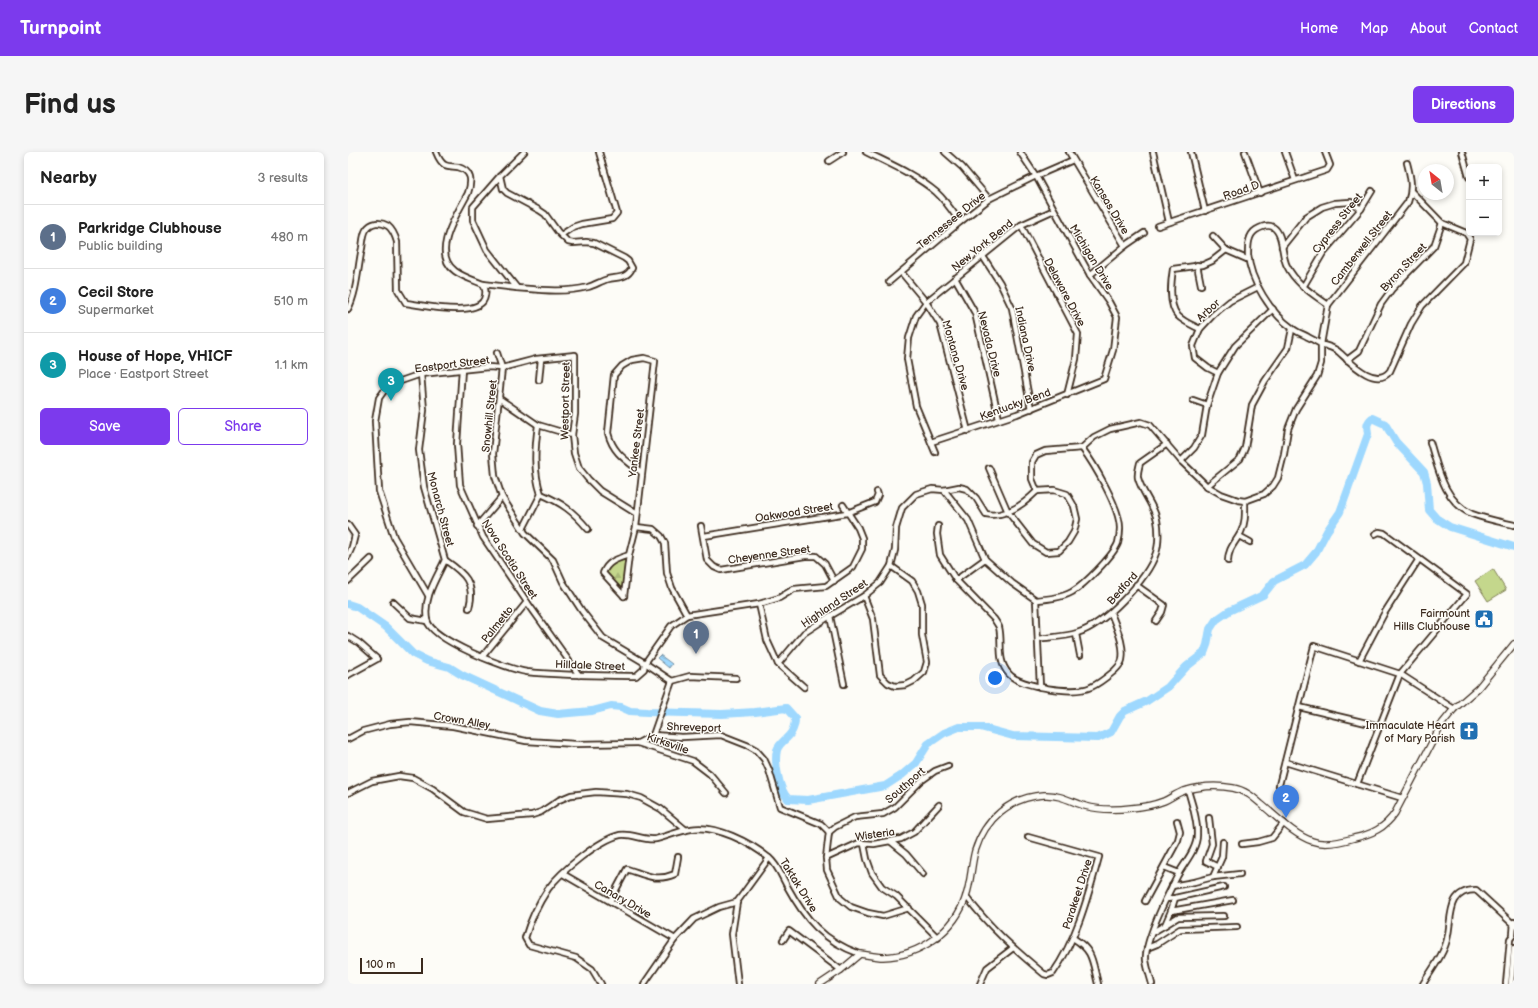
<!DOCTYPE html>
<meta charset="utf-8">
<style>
:root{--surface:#fff;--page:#f6f6f6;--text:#222;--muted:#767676;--line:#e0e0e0;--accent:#7c3aed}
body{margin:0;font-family:"Balsamiq Sans",sans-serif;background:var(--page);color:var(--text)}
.controls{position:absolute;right:12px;top:12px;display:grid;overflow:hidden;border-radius:6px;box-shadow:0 2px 6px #0003}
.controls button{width:36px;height:36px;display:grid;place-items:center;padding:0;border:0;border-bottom:1px solid var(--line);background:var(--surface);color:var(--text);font:20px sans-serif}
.compass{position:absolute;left:1070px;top:12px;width:36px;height:36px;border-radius:50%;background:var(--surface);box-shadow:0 2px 6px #0003;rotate:329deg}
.scale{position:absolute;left:12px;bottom:10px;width:63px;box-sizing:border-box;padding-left:4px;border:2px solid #3b2a1e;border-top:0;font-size:11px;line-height:14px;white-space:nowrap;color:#3b2a1e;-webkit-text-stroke:3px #fdfcf7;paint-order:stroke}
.you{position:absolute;left:647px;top:526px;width:14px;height:14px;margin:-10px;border:3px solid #fff;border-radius:50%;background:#1a73e8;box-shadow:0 0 0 6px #1a73e833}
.badge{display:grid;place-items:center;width:26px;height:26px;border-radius:50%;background:var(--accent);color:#fff;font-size:13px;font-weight:700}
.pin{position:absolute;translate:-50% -33px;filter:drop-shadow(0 1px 2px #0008)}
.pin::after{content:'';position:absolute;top:21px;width:14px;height:12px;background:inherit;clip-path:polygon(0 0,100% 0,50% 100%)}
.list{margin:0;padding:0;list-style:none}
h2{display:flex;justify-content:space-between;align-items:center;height:52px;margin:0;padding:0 16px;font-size:17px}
h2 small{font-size:13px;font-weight:400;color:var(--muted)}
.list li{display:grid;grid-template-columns:26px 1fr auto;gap:12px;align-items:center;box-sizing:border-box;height:64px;padding:0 16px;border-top:1px solid var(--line)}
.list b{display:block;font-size:15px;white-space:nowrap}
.list p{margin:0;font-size:13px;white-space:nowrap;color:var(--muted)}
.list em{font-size:13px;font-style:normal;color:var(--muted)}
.actions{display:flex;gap:8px;padding:12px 16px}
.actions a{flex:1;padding:9px 0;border:1px solid var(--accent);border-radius:6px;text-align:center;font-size:14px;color:var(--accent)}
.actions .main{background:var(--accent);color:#fff}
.map{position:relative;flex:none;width:1166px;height:832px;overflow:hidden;border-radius:6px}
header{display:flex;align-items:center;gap:24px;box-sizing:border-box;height:56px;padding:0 20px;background:var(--accent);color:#fff}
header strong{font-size:19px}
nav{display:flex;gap:22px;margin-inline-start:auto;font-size:14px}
.intro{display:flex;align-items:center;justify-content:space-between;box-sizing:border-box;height:96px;padding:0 24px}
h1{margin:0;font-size:28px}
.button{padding:10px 18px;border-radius:6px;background:var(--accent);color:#fff;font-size:14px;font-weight:700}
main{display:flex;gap:24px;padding:0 24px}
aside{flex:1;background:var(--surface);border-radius:6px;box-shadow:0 2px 6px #0003}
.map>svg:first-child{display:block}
.green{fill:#c4d78c;stroke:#808055}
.forest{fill:url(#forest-firs);stroke:#808055}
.water{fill:url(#water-waves);stroke:#7692a4}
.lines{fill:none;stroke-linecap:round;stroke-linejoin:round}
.river{stroke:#9ed8fe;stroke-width:8}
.minor-casing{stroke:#3b2a1e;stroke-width:8}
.tertiary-casing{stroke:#3b2a1e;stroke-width:8}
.minor{stroke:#fdfcf7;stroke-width:4.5}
.tertiary{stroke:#fdfcf7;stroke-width:5.5}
.labels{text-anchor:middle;stroke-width:3;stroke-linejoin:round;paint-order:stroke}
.street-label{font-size:11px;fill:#3b2a1e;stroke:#fdfcf7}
.poi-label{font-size:11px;fill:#3b2a1e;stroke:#fdfcf7;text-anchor:end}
</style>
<header>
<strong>Turnpoint</strong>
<nav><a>Home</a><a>Map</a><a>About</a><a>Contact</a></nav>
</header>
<div class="intro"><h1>Find us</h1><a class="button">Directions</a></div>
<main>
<aside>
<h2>Nearby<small>3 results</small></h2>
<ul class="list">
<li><span class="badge" style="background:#5c6f8a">1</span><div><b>Parkridge Clubhouse</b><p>Public building</p></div><em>480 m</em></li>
<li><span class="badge" style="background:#3f7fe0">2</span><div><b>Cecil Store</b><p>Supermarket</p></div><em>510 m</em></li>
<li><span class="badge" style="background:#0f9aa8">3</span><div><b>House of Hope, VHICF</b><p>Place · Eastport Street</p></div><em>1.1 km</em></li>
</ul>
<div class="actions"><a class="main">Save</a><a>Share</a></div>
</aside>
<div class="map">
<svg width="1166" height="832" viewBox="0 0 1166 832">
<defs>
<pattern id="forest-firs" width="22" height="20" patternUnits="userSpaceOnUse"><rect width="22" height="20" fill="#c4d78c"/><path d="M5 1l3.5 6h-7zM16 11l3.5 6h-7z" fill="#a9b978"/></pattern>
<pattern id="water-waves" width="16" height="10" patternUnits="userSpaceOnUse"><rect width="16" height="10" fill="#9ed8fe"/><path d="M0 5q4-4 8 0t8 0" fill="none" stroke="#89bad9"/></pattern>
</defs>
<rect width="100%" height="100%" fill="#fdfcf7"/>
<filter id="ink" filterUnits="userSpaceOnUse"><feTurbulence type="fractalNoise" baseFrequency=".025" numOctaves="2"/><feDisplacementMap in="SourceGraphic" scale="8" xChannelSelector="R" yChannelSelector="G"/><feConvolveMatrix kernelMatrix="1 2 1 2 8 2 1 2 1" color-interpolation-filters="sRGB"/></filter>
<g filter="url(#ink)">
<!-- green -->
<polygon class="green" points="1145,417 1158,438 1140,449 1127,429"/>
<!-- forest -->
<polygon class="forest" points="281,403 275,442 255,421 258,414"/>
<!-- water -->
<polygon class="water" points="312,503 324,512 321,516 309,506"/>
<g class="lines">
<!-- river -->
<path class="river" d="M0 452 9 455 38 475 65 502 79 509 101 515 114 523 192 559 210 562 244 559 263 554 273 555 282 559 299 560 374 562 407 560 438 556 447 566C447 571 446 576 443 581 439 587 431 591 429 598 426 611 431 637 440 647L460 648 537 634 554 623 568 611 580 592 596 581 611 575H632L665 584 750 586 763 580 772 564 777 559 799 549 820 535 838 515 856 501 859 493 862 477 868 468 881 459 915 443 926 429 957 413 968 400 979 379 992 360 1020 282C1019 275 1018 271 1024 266L1037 272 1048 290 1076 320 1079 331 1081 358 1088 366 1102 375 1166 395"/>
<defs>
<g id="minor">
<path d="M518 0C542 12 568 23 588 40 598 49 605 60 612 70"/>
<polyline points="597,0 614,15 641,47"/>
<polyline points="721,0 777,94"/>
<polyline points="805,0 821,70"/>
<polyline points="843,0 857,59"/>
<polyline points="897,0 912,41"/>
<polyline points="937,0 947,28"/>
<polyline points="1114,0 1121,25"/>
<polyline points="481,9 495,0"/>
<path d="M152 24 155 37 159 41 191 58 197 62 210 80 220 90 225 91 238 90 246 91 276 106 280 109 284 116C279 127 269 125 260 127 253 129 247 133 240 135 217 141 192 138 169 136L139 98 125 68V55L152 24 176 0"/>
<polyline points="673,73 730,182 728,207 719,243"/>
<polyline points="810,74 979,18 982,13 977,0"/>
<polyline points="213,83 225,75 234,72 264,67 269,61 251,0"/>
<polyline points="865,84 878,98 901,108"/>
<polyline points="934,95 958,65 974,55 987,51 1003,50 1013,57"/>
<polyline points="634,103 652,131 664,156 683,257"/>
<polyline points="849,113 853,133"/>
<polyline points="553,120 578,150 592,172 620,279"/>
<polyline points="742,123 777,94 796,81"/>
<polyline points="607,126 627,161 651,267"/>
<polyline points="541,130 612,70 641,47 688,24 725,8"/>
<polyline points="135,132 169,136"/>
<polyline points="955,135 975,101 1013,57 1024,39"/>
<path d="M980 153C965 142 948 132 939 114 933 103 936 82 925 75 919 72 913 75 908 78 900 83 900 94 900 102 902 129 923 161 944 176 948 180 955 182 960 185 964 187 969 190 973 192 980 195 986 195 992 201 1003 211 1028 237 1042 219L1063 172 1074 154 1116 111 1122 87 1118 81 1094 71 1064 40"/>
<path d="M0 157C9 141 10 114 14 96 15 90 15 83 18 78 23 70 32 69 40 74 45 78 47 83 49 90L50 138 58 151C74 153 134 167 137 144 138 139 138 136 135 132 125 128 115 125 107 119 82 101 110 61 120 41 124 29 124 19 110 15 106 14 101 15 97 13 93 11 90 5 88 0"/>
<path d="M852 177C844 173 836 170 830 164 820 153 823 130 825 117L855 113 864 109 878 98"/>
<polyline points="149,201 154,216 145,302 147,324 154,345 177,381 205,408 215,430 234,459 255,486 297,511 324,529"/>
<polyline points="999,208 1011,199 1033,152 1044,137 1086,94 1094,71"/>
<polyline points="114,217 109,292 112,333 135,385 179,450 231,523"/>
<polyline points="870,221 860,216 847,206 845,194 852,177 865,163 882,149 910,135"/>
<path d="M73 222 76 258 71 298 76 335 97 408C88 427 75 446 79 468 83 488 159 517 179 520 215 524 252 523 288 524L296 517 297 511 323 474 339 463 411 452 431 446 446 437 478 434 505 415 514 397V386L510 376 495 353"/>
<polyline points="191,228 193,207"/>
<polyline points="152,247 190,273 224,283"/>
<polyline points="845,248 859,253"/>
<polyline points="583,290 669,262 756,227 765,198 769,165 761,150 742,123 688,24 672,0"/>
<path d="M1082 290C1090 316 1096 350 1124 362 1137 367 1153 370 1166 373"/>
<polyline points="587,300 568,254 559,207 561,186 568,164 578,150 673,73 706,58"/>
<polyline points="833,309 846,296 854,283 859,253 870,221 887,194 925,157"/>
<polyline points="641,316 660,360 685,392 698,400 711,399 720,390 726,380 729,367 726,354 719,342 706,338 689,339"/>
<polyline points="859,334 892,307 897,296 904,253 917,229 940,196 944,177"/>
<path d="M596 338 620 368 637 407 664 431 688 448C700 447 713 446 724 440 736 433 765 404 770 391 771 387 772 380 772 376 772 356 746 312 734 296"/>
<path d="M689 339 684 327V310L688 303 697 299 734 296 746 285 762 277 793 270 802 273 833 309 859 334 873 342 890 348 897 349 916 342 925 334 930 326 936 302 940 277 948 257 969 224 973 211V192L980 153 1060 50C1065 37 1063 26 1059 11"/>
<path d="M193 342C214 351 225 359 240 377"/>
<polyline points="0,373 7,383 4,395 0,404"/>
<polyline points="129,374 154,345"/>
<polyline points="353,374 359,408 366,415 373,418 457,404 468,404 477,412 486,429"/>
<path d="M590 374 589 382 592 403 608 428 646 467C648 470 650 473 651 475 655 491 648 508 661 522 673 535 726 543 743 535 750 532 759 525 765 520 769 516 773 513 774 508 777 492 768 475 763 461"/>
<polyline points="288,375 305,377 313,384 317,391 319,421 324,436 339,463"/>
<path d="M175 377 193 342C185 319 187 296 190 273"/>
<polyline points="356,384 499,361 527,350 530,343 529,340"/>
<polyline points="891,384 902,390"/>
<path d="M97 408C116 421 128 431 121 456"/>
<path d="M880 409C880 396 888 390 893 380 898 370 897 360 897 349"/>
<polyline points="608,428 637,407"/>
<polyline points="0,429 23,407"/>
<polyline points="788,433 816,453 814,460 808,469"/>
<polyline points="80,443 46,385 31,339 27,269 31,246 36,239 44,232 73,222 140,215 154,216 188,207 227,203 227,262 224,283 226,301 231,316 240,327 252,339 289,362"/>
<path d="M276 444 281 403 288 375 307 209 296 206 284 208 274 214 266 223 260 281C265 301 278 308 293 320"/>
<path d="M276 444 255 421C260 409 269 407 281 403"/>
<polyline points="516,444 525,467 532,523 540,531 547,534 558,533 566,529 576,520 579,510 574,483 574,452 570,439 564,429 543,414"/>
<polyline points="688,448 692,535"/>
<polyline points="45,450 62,466 79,469"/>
<polyline points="411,452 419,488 430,512 456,535"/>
<polyline points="482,464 496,532"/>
<polyline points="728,482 732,503"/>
<polyline points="0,484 11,491 29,507 0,523"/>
<path d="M690 487C702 485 717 485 729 481 756 473 799 428 808 401 811 392 811 377 809 368 806 353 794 341 790 326 789 321 791 316 792 311L819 292"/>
<polyline points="134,505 179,450"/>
<polyline points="1011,509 1037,460 1071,407"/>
<path d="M430 512 456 481 482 464 516 444 532 431 543 414 547 398 548 376 554 356 568 342 584 337 596 338 611 335 619 337 628 346 638 362C658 366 676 352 689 339"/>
<polyline points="324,529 342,524 388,526"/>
<polyline points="951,555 1031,574"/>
<polyline points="305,583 334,585 373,583 401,594 408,598 416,607 421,618 432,655 473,672 481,680"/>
<polyline points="0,587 15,579 42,572 62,570 105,574 178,589 228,592 290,591 305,583 324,529"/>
<polyline points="290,591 345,609 362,622 378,641"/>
<polyline points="937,610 1054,646"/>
<polyline points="1009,632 1052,522 1119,442 1036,381 1031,380 1027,382"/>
<polyline points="931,633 966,494 1052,522 1106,557"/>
<polyline points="0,641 24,629 51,624 65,626 85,637 116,660 139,667 184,663 193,660 211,648 223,643 248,640 279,642 293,646 313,657 338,678"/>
<polyline points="861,666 864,692 858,709 870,715"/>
<polyline points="481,680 478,706 479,718 492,746 503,755 520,761 535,764 561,756"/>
<polyline points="481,680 487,675 507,665 535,662 547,655 573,629 587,619 600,614"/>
<polyline points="542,689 558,702 575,722"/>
<polyline points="516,692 519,707 524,721 534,735 548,744 590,786"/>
<polyline points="894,692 910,690 924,686 936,671"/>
<polyline points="478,706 511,691 526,692 553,687 566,680 591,653"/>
<polyline points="816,715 831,721"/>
<polyline points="215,722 327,787"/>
<polyline points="865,725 874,705 875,690"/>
<polyline points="824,734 846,730 865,725 892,722"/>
<path d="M618 744C640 774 667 798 696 822L700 823 705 821C729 787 740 744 751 705L680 685"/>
<polyline points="827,746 823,759 885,748"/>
<polyline points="818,747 827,746 876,735"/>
<path d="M262 749 279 717C298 723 308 730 327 722L330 705"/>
<polyline points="797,749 830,688 832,680 829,669"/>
<polyline points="823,759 817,773 830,765 876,764"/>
<polyline points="805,780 817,773"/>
<path d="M725 786C746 799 744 809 750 832"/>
<polyline points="435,788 441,779 493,818"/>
<polyline points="799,796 809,792 832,777 889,775"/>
<path d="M253 832 244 817 228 806 181 793 177 786C182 769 190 752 200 737 213 719 251 688 272 683 284 681 296 689 308 687 320 684 331 679 343 677 367 672 403 691 421 706 429 712 434 725 439 734 457 767 475 789 512 802"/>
<polyline points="296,832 327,787 346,767 371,755 389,750"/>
<polyline points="390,832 384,782 389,750 421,706"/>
<polyline points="632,832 639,816 665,796"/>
<path d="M804 832C802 824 799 816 798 808 796 788 822 738 832 719 838 709 849 696 849 683 850 668 844 653 840 638"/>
<path d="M1075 832C1082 820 1092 808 1097 794 1106 773 1095 738 1128 738L1166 773"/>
<polyline points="1158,832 1162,787 1165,783 1166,770"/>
<polyline points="1163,832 1166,796"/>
</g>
<path id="tertiary" d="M472 832 493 818 512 802C520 803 528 805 535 805 572 804 607 779 618 744 623 730 623 714 627 699 637 667 662 645 696 643 711 642 724 650 737 654 752 658 768 658 783 656 794 655 806 653 816 649 823 646 829 641 836 639 852 634 869 633 885 636 897 638 905 645 913 652 929 665 945 682 964 689 977 694 993 690 1006 686 1024 682 1037 676 1047 661L1093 573 1106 557 1130 536 1166 492"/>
</defs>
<!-- minor casing -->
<use href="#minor" class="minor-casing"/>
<!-- tertiary casing -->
<use href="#tertiary" class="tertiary-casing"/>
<!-- minor -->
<use href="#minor" class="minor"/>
<!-- tertiary -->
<use href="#tertiary" class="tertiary"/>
</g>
</g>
<!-- icons -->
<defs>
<symbol id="civic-square" viewBox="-11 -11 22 22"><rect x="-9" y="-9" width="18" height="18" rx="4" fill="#1f6fb2" stroke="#fdfcf7"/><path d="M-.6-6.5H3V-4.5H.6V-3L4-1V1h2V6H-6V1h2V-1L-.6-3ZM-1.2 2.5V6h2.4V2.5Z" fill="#fff"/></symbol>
<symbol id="church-square" viewBox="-11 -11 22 22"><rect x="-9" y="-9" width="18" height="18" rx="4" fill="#1f6fb2" stroke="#fdfcf7"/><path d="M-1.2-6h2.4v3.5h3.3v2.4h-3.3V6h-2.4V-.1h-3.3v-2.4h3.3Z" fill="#fff"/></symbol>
</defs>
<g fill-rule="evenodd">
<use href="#civic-square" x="1125" y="456" width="22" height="22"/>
<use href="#church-square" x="1110" y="568" width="22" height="22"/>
</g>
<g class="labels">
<!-- street labels -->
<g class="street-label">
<text transform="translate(893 38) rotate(-19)" y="4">Road D</text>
<text transform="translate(762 53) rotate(59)" y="4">Kansas Drive</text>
<text transform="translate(603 68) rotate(-39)" y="4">Tennessee Drive</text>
<text transform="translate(989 71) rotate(-52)" y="4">Cypress Street</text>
<text transform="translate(634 93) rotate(-39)" y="4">New York Bend</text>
<text transform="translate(1013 96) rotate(-52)" y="4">Camberwell Street</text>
<text transform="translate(744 105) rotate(59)" y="4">Michigan Drive</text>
<text transform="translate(1055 115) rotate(-47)" y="4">Byron Street</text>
<text transform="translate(717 140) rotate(62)" y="4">Delaware Drive</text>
<text transform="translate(860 158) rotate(-43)" y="4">Arbor</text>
<text transform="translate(678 187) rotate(78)" y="4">Indiana Drive</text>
<text transform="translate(642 192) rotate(76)" y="4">Nevada Drive</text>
<text transform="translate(608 203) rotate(74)" y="4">Montana Drive</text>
<text transform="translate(104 212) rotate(-7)" y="4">Eastport Street</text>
<text transform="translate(217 249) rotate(-89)" y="4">Westport Street</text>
<text transform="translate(667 252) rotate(-20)" y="4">Kentucky Bend</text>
<text transform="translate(141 264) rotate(-84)" y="4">Snowhill Street</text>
<text transform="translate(288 291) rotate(-83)" y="4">Yankee Street</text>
<text transform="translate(93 357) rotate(75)" y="4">Monarch Street</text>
<text transform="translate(446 360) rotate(-9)" y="4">Oakwood Street</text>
<text transform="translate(421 402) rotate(-8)" y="4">Cheyenne Street</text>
<text transform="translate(162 407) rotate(57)" y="4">Nova Scotia Street</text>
<text transform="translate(774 436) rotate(-48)" y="4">Bedford</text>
<text transform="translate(486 451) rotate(-34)" y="4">Highland Street</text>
<text transform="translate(149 472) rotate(-51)" y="4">Palmetto</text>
<text transform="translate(242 513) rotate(2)" y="4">Hilldale Street</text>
<text transform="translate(114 568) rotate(10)" y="4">Crown Alley</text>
<text transform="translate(346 575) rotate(2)" y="4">Shreveport</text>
<text transform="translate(320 591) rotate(19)" y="4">Kirksville</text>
<text transform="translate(557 633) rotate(-41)" y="4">Southport</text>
<text transform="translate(527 682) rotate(-8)" y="4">Wisteria</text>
<text transform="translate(451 733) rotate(58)" y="4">Taktak Drive</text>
<text transform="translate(729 742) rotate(-72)" y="4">Parakeet Drive</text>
<text transform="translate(275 747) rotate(30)" y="4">Canary Drive</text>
</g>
<!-- poi labels -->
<g class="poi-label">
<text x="1122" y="465">Fairmount<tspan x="1122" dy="13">Hills Clubhouse</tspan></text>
<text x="1107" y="577">Immaculate Heart<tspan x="1107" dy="13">of Mary Parish</tspan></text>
</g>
</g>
</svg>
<div class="controls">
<button>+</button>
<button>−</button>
</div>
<svg class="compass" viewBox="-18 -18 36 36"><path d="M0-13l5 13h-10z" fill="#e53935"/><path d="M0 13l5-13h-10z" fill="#767676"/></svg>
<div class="scale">100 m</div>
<div class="you"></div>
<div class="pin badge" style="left:348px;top:502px;background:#5c6f8a">1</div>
<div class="pin badge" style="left:938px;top:666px;background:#3f7fe0">2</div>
<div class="pin badge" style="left:43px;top:249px;background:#0f9aa8">3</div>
</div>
</main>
